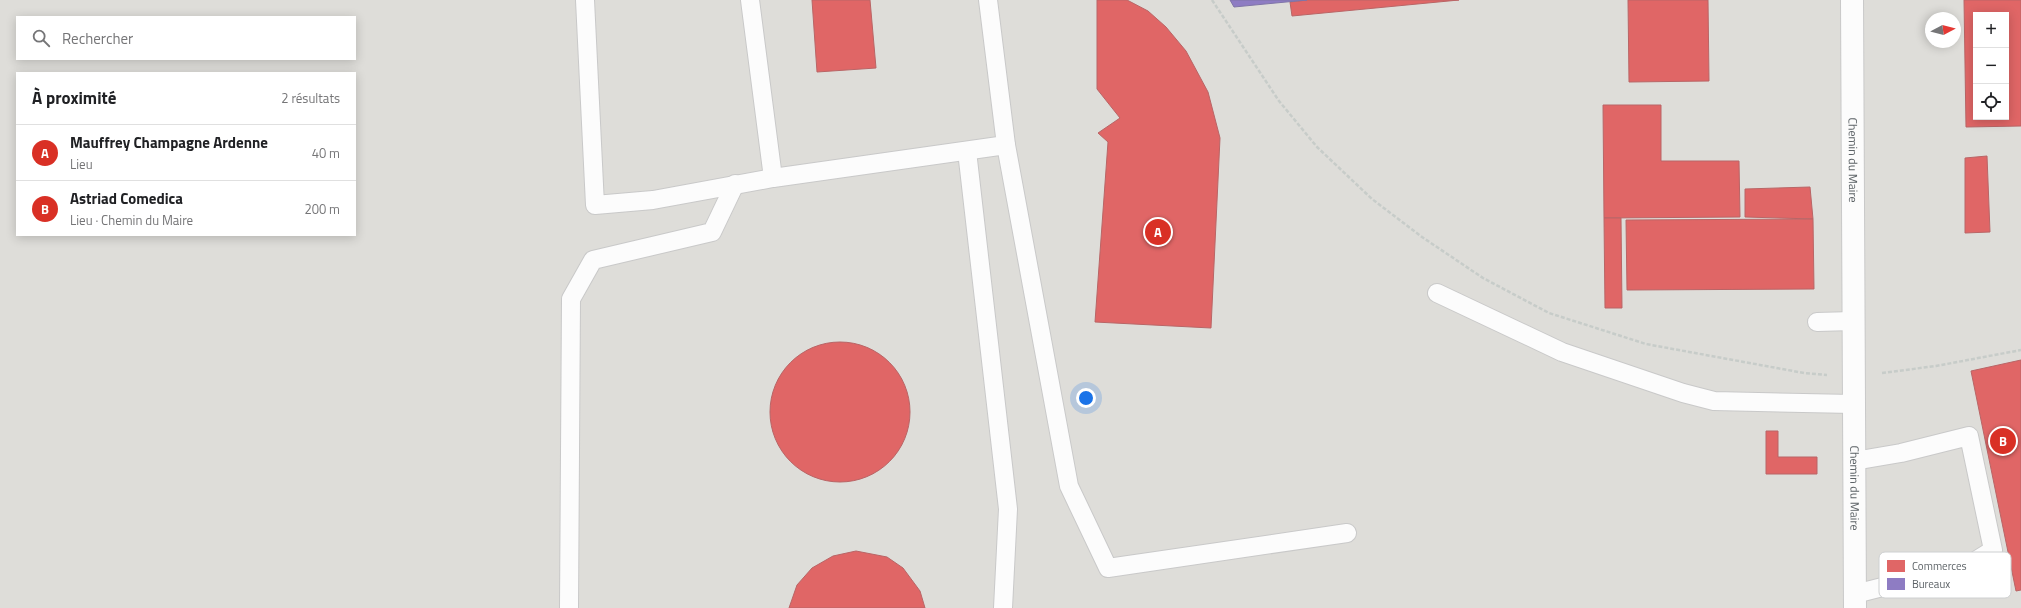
<!DOCTYPE html>
<html lang="fr">
<meta charset="utf-8">
<style>
:root{--surface:#fff;--page:#f2f2f2;--text:#202124;--muted:#757577;--line:#e0e0e0;--accent:#d93025}
body{margin:0;font-family:"Titillium Web",sans-serif;background:var(--page);color:var(--text)}
.controls{position:absolute;right:12px;top:12px;display:grid;overflow:hidden;border-radius:0px;box-shadow:0 2px 10px #0003}
.controls button{width:36px;height:36px;display:grid;place-items:center;padding:0;border:0;border-bottom:1px solid var(--line);background:var(--surface);color:var(--text);font:20px sans-serif}
.compass{position:absolute;left:1925px;top:12px;width:36px;height:36px;border-radius:50%;background:var(--surface);box-shadow:0 2px 10px #0003;rotate:83deg}
.you{position:absolute;left:1086px;top:398px;width:14px;height:14px;margin:-10px;border:3px solid #fff;border-radius:50%;background:#1a73e8;box-shadow:0 0 0 6px #1a73e833}
.badge{display:grid;place-items:center;width:26px;height:26px;border-radius:50%;background:var(--accent);color:#fff;font-size:13px;font-weight:700}
.pin{position:absolute;translate:-50% -50%;border:2px solid #fff;box-shadow:0 1px 4px #0006}
.list{margin:0;padding:0;list-style:none}
h2{display:flex;justify-content:space-between;align-items:center;height:52px;margin:0;padding:0 16px;font-size:17px}
h2 small{font-size:13px;font-weight:400;color:var(--muted)}
.list li{display:grid;grid-template-columns:26px 1fr auto;gap:12px;align-items:center;box-sizing:border-box;height:56px;padding:0 16px;border-top:1px solid var(--line)}
.list b{display:block;font-size:15px;white-space:nowrap}
.list p{margin:0;font-size:13px;white-space:nowrap;color:var(--muted)}
.list em{font-size:13px;font-style:normal;color:var(--muted)}
.icon{flex:none;width:22px;height:22px;fill:none;stroke:currentColor;stroke-width:2;stroke-linecap:round;stroke-linejoin:round}
.map{position:relative;flex:none;width:2021px;height:608px;overflow:hidden}
.search{position:absolute;background:var(--surface);box-shadow:0 2px 10px #0003;left:16px;top:16px;width:340px;height:44px;display:flex;align-items:center;gap:10px;box-sizing:border-box;padding:0 14px;border-radius:0px;color:var(--muted);font-size:15px}
.panel{position:absolute;background:var(--surface);box-shadow:0 2px 10px #0003;left:16px;top:72px;width:340px;height:164px;border-radius:0px}
.map>svg:first-child{display:block}
.industrial{fill:#deddd9;fill-rule:evenodd}
.shops{fill:#e06666;stroke:#b96566;fill-rule:evenodd}
.offices{fill:#8e7cc3;stroke:#7f74a7}
.lines{fill:none;stroke-linecap:round;stroke-linejoin:round}
.service-casing{stroke:#c9c9c9;stroke-width:20}
.minor-casing{stroke:#c9c9c9;stroke-width:24}
.path{stroke:#c7ccc9;stroke-width:2.5;stroke-dasharray:4 2;stroke-linecap:butt}
.service{stroke:#fcfcfc;stroke-width:18}
.minor{stroke:#fcfcfc;stroke-width:22}
.labels{text-anchor:middle;stroke-width:4;stroke-linejoin:round;paint-order:stroke}
.street-label{font-size:12px;fill:#5d6367;stroke:#fff}
.key{fill:#fff;stroke:#ced0d1;stroke-width:1}
.key-label{font-size:11px;fill:#5d6367}
</style>
<div class="map">
<svg width="2021" height="608" viewBox="0 0 2021 608">
<rect width="100%" height="100%" fill="#edece8"/>
<!-- industrial -->
<path class="industrial" d="M0 0H2021V608H0ZM1976 15H2006V117H1976ZM17 17H355V59H17ZM1931 18H1955V42H1931ZM17 73H355V235H17Z"/>
<!-- shops -->
<g class="shops">
<polygon points="812,0 870,0 876,68 817,72"/>
<polygon points="1097,0 1127,0 1148,11 1166,27 1186,51 1208,92 1220,138 1211,328 1095,322 1108,142 1098,133 1120,118 1097,89"/>
<polygon points="1307,0 1459,0 1292,16 1290,2"/>
<polygon points="1628,0 1708,0 1709,81 1629,82"/>
<path d="M1964 0H2021V126L1966 127ZM1976 15H2006V117H1976Z"/>
<polygon points="1603,105 1661,105 1661,161 1739,161 1740,217 1604,218"/>
<polygon points="1987,156 1990,232 1965,233 1965,158"/>
<polygon points="1810,187 1813,219 1745,217 1745,189"/>
<polygon points="1604,218 1621,218 1622,308 1605,308"/>
<polygon points="1813,219 1814,289 1627,290 1626,220"/>
<circle cx="840" cy="412" r="70"/>
<polygon points="2021,360 2021,590 2016,591 1971,371"/>
<polygon points="1766,431 1778,431 1778,457 1817,457 1817,474 1766,474"/>
<polygon points="856,551 887,557 903,568 920,591 925,608 789,608 797,585 812,568 833,556"/>
</g>
<!-- offices -->
<polygon class="offices" points="1230,0 1307,0 1234,7"/>
<g class="lines">
<defs>
<g id="service">
<polyline points="585,0 595,205 653,200 773,178"/>
<polyline points="750,0 773,178 1006,145 1069,486 1108,568 1347,533"/>
<polyline points="988,0 1006,145"/>
<polyline points="967,151 1008,509 1003,608"/>
<polyline points="1437,293 1562,352 1683,393 1714,401 1853,404"/>
<polyline points="1817,322 1853,321"/>
<polyline points="1854,461 1901,453 1969,436 1993,550 1969,565 1855,594"/>
<polyline points="569,608 571,299 593,260 712,232 735,184"/>
</g>
<g id="minor">
<path id="s1" d="M1852 0 1855 608"/>
</g>
</defs>
<!-- service casing -->
<use href="#service" class="service-casing"/>
<!-- minor casing -->
<use href="#minor" class="minor-casing"/>
<!-- path -->
<g class="path">
<polyline points="1212,0 1279,101 1317,147 1372,199 1422,237 1483,278 1549,313 1646,344 1804,373 1827,375"/>
<polyline points="1882,373 1936,366 2021,350"/>
</g>
<!-- service -->
<use href="#service" class="service"/>
<!-- minor -->
<use href="#minor" class="minor"/>
</g>
<g class="labels">
<!-- street labels -->
<g class="street-label">
<text dy="4" stroke="none"><textPath href="#s1" startOffset="160">Chemin du Maire</textPath></text>
<text dy="4" stroke="none"><textPath href="#s1" startOffset="488">Chemin du Maire</textPath></text>
</g>
</g>
<!-- legend -->
<rect x="1879" y="552" width="132" height="46" rx="6" class="key"/>
<rect x="1887" y="560" width="18" height="12" fill="#e06666"/>
<rect x="1887" y="578" width="18" height="12" fill="#8e7cc3"/>
<g class="key-label">
<text x="1912" y="570">Commerces</text>
<text x="1912" y="588">Bureaux</text>
</g>
</svg>
<div class="controls">
<button>+</button>
<button>−</button>
<button><svg class="icon" aria-label="locate" viewBox="0 0 24 24"><circle cx="12" cy="12" r="6"/><path d="M12 2v4M12 18v4M2 12h4M18 12h4"/></svg></button>
</div>
<svg class="compass" viewBox="-18 -18 36 36"><path d="M0-13l5 13h-10z" fill="#e53935"/><path d="M0 13l5-13h-10z" fill="#757577"/></svg>
<div class="you"></div>
<div class="pin badge" style="left:1158px;top:232px">A</div>
<div class="pin badge" style="left:2003px;top:441px">B</div>
<div class="search"><svg class="icon" aria-label="search" viewBox="0 0 24 24"><circle cx="10" cy="10" r="6"/><path d="M15 15l6 6"/></svg>Rechercher</div>
<section class="panel">
<h2>À proximité<small>2 résultats</small></h2>
<ul class="list">
<li><span class="badge">A</span><div><b>Mauffrey Champagne Ardenne</b><p>Lieu</p></div><em>40 m</em></li>
<li><span class="badge">B</span><div><b>Astriad Comedica</b><p>Lieu · Chemin du Maire</p></div><em>200 m</em></li>
</ul>
</section>
</div>
